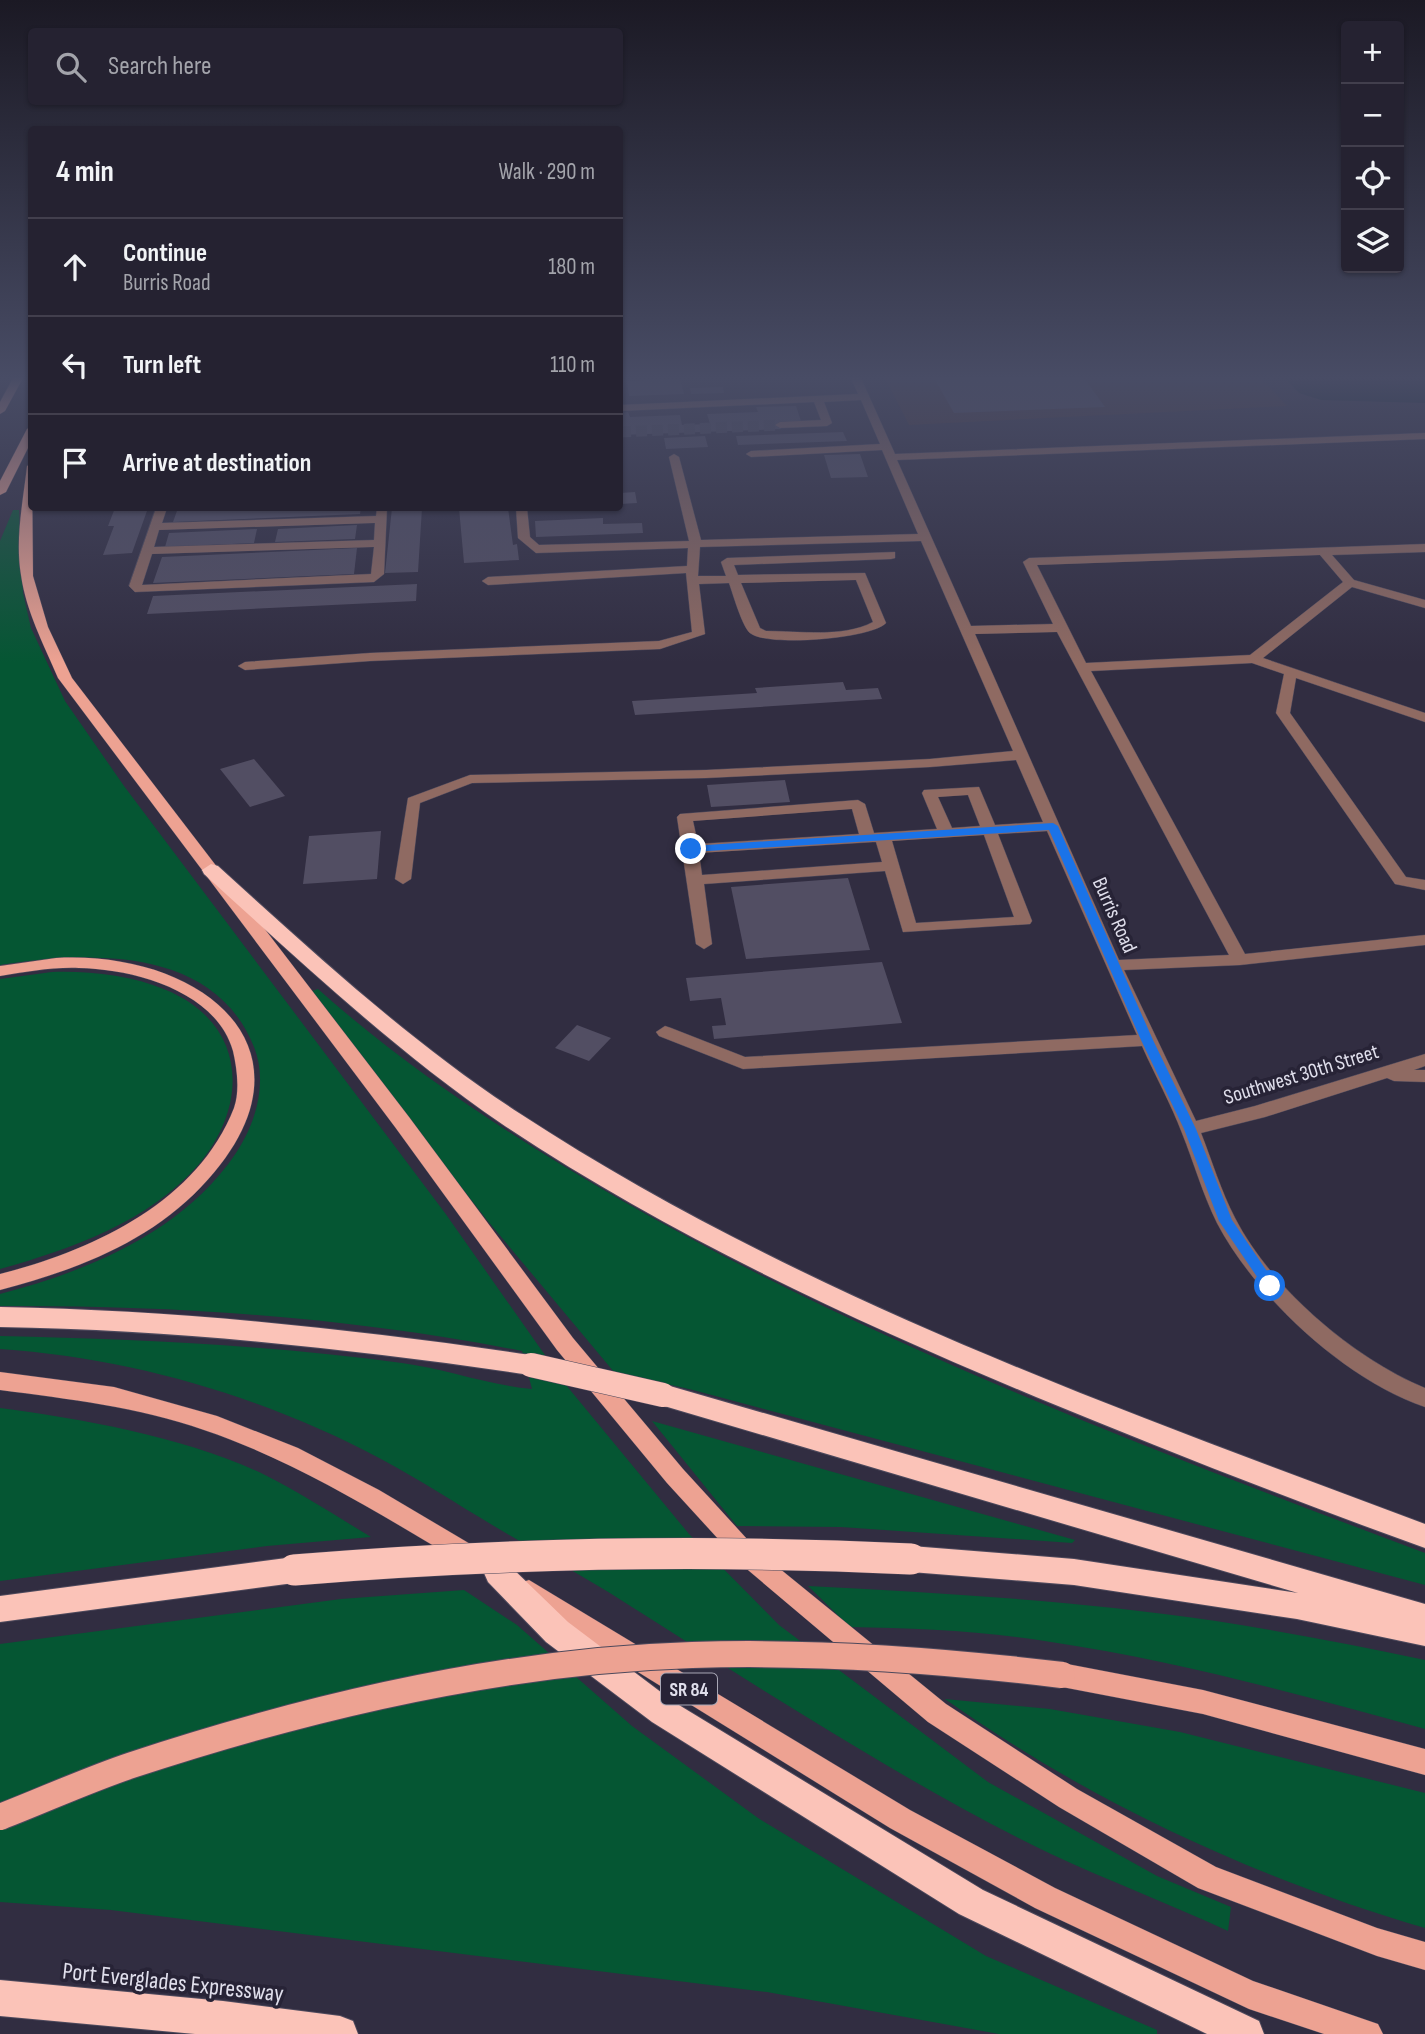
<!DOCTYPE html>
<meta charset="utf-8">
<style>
:root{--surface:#252231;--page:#2d2a39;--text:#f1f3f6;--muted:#a3a4ab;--line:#423f4d}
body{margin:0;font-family:"Sofia Sans Condensed",sans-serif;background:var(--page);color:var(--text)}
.controls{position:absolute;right:21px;top:21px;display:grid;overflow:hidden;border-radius:7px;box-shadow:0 2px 5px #0004}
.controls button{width:63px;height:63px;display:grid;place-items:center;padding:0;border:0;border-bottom:2px solid var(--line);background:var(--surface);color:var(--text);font:35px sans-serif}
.stop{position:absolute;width:21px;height:21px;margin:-16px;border:5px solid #1a73e8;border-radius:50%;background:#fff}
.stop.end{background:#1a73e8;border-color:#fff;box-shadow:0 2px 7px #0008}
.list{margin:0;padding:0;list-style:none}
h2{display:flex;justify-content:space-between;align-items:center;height:91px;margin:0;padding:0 28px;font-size:30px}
h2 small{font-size:23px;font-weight:400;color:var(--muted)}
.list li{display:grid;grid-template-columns:46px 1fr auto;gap:21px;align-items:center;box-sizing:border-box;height:98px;padding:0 28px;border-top:2px solid var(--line)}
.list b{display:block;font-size:26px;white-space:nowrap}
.list p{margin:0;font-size:23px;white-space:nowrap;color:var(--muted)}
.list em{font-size:23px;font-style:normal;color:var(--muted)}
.icon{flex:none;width:38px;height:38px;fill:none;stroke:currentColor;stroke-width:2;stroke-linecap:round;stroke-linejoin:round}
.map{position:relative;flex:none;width:1425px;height:2034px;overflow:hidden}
.search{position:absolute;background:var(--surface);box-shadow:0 2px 5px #0004;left:28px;top:28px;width:595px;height:77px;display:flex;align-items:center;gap:18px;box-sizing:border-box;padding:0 24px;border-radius:7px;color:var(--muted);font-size:26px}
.panel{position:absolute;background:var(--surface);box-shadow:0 2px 5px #0004;left:28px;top:126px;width:595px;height:385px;border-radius:7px}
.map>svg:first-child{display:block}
.commercial{fill:#463237}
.green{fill:#055633}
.water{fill:#011928}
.building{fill:#524e63}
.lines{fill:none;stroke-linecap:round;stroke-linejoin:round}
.minor-tunnel{stroke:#4b485b;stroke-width:11;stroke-dasharray:11 5;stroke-linecap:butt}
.minor-casing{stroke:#4d495c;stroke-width:1}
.major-casing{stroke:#4d495c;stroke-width:1}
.highway-casing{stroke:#4d495c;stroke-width:2}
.minor{fill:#8f6a62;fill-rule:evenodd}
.major{fill:#eda292;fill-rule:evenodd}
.highway{fill:#fbc3b8;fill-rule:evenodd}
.major-bridge-casing{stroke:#4d495c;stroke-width:28;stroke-linecap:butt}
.highway-bridge-far1-casing{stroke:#4d495c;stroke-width:25;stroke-linecap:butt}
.highway-bridge-casing{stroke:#4d495c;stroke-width:32;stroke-linecap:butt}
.major-bridge{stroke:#eda292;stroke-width:26}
.highway-bridge-far1{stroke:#fbc3b8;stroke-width:24}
.highway-bridge{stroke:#fbc3b8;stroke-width:31}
.route{fill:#1a73e8}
.labels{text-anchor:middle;stroke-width:7;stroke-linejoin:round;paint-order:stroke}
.shield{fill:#272336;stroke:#a8a7b5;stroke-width:2}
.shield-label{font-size:19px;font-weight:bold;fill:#e0dfec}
.street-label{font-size:21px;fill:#e0dfec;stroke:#272336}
.near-street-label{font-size:24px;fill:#e0dfec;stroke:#272336}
</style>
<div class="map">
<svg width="1425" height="2034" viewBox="0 0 1425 2034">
<rect width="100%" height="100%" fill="#312d41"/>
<!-- commercial -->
<polygon class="commercial" points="885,378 1261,378 1287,406 909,425"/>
<!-- green -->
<g class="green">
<path d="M13 510H19L23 593 31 628 65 701 124 786 445 1213 566 1385 689 1534 779 1625 988 1782 1157 1876 1231 1907 1228 1931C1170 1904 1109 1881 1051 1854 967 1814 885 1765 805 1716 744 1679 685 1640 624 1602 584 1576 541 1554 499 1529 460 1506 422 1481 381 1459 265 1397 132 1358 0 1349V1336C134 1339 269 1345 402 1363 446 1369 488 1385 532 1389L522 1351C351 1317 174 1305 0 1306V1294C88 1271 183 1232 236 1153 256 1123 268 1082 254 1047 214 946 90 951 0 965V541Z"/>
<path d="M52 972C91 971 130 975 166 990 246 1023 250 1103 199 1164 149 1222 71 1249 0 1269V979Z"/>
<path d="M318 989C411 1072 514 1138 621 1200 876 1346 1151 1450 1425 1553V1585L693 1390 614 1372 487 1220 309 992Z"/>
<path d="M0 1408C83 1419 190 1438 265 1475 301 1493 336 1516 371 1537L267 1546 0 1581Z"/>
<polygon points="652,1421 1075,1540 1072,1543 841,1527 737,1526"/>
<path d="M808 1586C944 1593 1081 1601 1216 1621 1286 1632 1356 1645 1425 1660V1729C1301 1695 1178 1661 1051 1642 985 1631 916 1628 850 1627Z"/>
<polygon points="464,1590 517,1625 632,1726 758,1818 986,1956 1157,2030 1157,2034 999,2034 767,1992 111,1910 0,1902 0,1644 341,1599"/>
<path d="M945 1699 1050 1709 1180 1732 1425 1793V1928C1255 1878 1090 1802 945 1699Z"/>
</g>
<!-- water -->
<polygon class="water" points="1285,378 1425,378 1425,403 1321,400 1299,393"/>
<!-- building -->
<g class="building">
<polygon points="934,378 1084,378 1105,407 954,413"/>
<polygon points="680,379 684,394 629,396 627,381"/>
<polygon points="723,387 724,393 691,394 690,388"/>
<polygon points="796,406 801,421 779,422 781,429 620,435 620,413 628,412 630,417 680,415 682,425 710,424 707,414 758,412 756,407"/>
<polygon points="843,432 847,441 738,445 736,436"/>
<polygon points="705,436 708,447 666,449 664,438"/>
<polygon points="860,454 868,477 831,478 824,455"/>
<polygon points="635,492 637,503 620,504 620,493"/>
<polygon points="115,508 148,508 132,553 103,555 114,526 108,526"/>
<polygon points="178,508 361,508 360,514 173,522"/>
<polygon points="392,508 422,508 418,572 385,573"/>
<polygon points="459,508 508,508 513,545 517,544 519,560 464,563"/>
<polygon points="603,518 603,524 642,523 643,533 536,537 535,521"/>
<polygon points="357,525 355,539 275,542 278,529"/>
<polygon points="257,529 254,543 165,547 169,533"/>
<polygon points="357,548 354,574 153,583 162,557"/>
<polygon points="417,584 416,601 147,614 153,596"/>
<polygon points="843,682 846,690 878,688 882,699 635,715 632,701 757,693 755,688"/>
<polygon points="254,759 285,796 250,807 220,769"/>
<polygon points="785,780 790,802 711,807 707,785"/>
<polygon points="381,831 377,879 303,884 309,836"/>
<polygon points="848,878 870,950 746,959 731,887"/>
<polygon points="882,962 902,1023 714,1039 712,1026 726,1025 721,998 690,1001 686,978"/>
<polygon points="577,1025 611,1038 589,1061 555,1048"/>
</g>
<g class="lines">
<!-- minor-tunnel -->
<polyline class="minor-tunnel" points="620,432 780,425"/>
<defs>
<g id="minor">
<path d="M851 378H861L895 454 1425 433V439L897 460 971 626 1053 624 1023 562 1029 558 1425 544V552L1332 555 1354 580 1425 600V608L1352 587 1263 658 1425 713V722L1296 678 1290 713 1406 877 1425 880V890L1395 884 1276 713 1284 674 1252 663 1091 671 1245 954 1425 935V945L1240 965 1124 970 1196 1121 1255 1106 1425 1054V1066L1414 1070H1425V1082L1394 1081 1387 1078 1265 1117 1201 1133C1212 1161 1221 1191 1235 1218 1271 1288 1353 1358 1425 1388V1407C1345 1380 1256 1297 1217 1223 1203 1195 1194 1163 1182 1133 1171 1104 1155 1075 1142 1046L743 1069 659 1036 656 1032 665 1026 671 1028 745 1057 1137 1035 1047 831 998 834 1032 921 1030 924 903 932 885 871 704 884 712 944 704 949 696 944 677 817 680 814 858 800 865 804 874 833 937 829 922 793 924 790 979 787 995 825 1043 822 1016 760 930 767 706 778 472 783 420 803 411 879 403 884 395 879 408 798 470 775 706 770 930 759 1013 751 921 541 700 547 698 576H726L721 562 727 558 895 552V558L891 559 734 565 738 575 865 573 886 623C871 639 766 647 750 633 742 626 733 594 729 583L699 584 705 634 660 649 370 661 245 670 238 666 245 662 370 653 659 641 692 632 686 573 488 585 482 581 488 577 687 566 688 548 536 553 518 538 516 508H527L530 537 539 545 689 541 669 457 674 454 679 457 701 540 918 534 882 450 751 457 746 454 751 451 880 444 861 400 824 402 832 423 827 426 780 428 775 425 780 422 821 420 814 402 620 411V405L858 394ZM1320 555 1343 582 1250 655 1086 663 1037 565ZM856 580 873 622C843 638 799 631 766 631L760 628 741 583ZM1057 632 1229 955 1119 960 975 634ZM968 795 980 826 952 828 938 797ZM852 809 859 834 698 844 693 821ZM984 835 1014 917 916 923 892 841ZM873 842H876L882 862 702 875 699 853Z"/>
<path d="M156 508H167L162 523 376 516 377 508H387L384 574 374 582 135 592 129 586ZM375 523 374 540 154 547 159 530ZM374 547 371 574 142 585 152 554Z"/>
</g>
<g id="major">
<polygon points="13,378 23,378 5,411 0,414 0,402"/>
<polygon points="32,426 32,440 6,492 0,495 0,481 27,429"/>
<path d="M32 463 33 576 48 627 72 678 409 1117 573 1338 683 1469 758 1551 946 1704 1077 1789 1216 1867 1377 1928 1425 1942V1970L1377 1956 1198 1888 1059 1807 928 1722 742 1565 667 1483 557 1350 395 1127 58 678C44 645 26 611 21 575 15 539 23 502 27 466Z"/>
<path d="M56 958C203 950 330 1052 201 1187 148 1243 73 1271 0 1290V1274C91 1251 197 1203 234 1108 240 1091 237 1068 233 1051 216 991 134 969 79 968 52 967 26 972 0 976V966Z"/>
<path d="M0 1372 114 1387 217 1416 298 1448 379 1490 477 1548 481 1555 477 1562 469 1565 461 1562C378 1513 296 1461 204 1430 138 1407 69 1399 0 1390Z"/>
<polygon points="529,1580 910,1810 1055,1888 1253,1981 1378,2024 1383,2034 1324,2034 1249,2009 1035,1908 890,1828 520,1599 517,1591 520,1583"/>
<polygon points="1062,1663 1203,1690 1425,1749 1425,1775 1203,1714 1062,1687 1053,1683 1049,1675 1053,1667"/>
</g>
<g id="highway">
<path d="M211 864 218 866C314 953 410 1042 519 1113 797 1295 1115 1408 1425 1524V1548C1294 1501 1165 1450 1036 1397 852 1320 668 1235 502 1124 395 1051 300 961 204 874L202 870Z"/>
<path d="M0 1307C178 1310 355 1329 531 1355L540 1358 544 1365 540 1372 531 1375C355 1349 179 1330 0 1327Z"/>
<polygon points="663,1384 1425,1604 1425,1646 1297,1619 1074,1585 911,1572 901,1568 897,1559 901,1550 911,1546 1074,1559 1298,1593 654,1403 650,1395 654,1387"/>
<polygon points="294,1557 304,1561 308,1570 304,1579 294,1583 0,1622 0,1596"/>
<polygon points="498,1560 508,1564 568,1622 674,1702 983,1890 1259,2021 1264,2034 1207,2034 959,1914 652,1722 546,1642 488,1582 484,1573 488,1564"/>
<polygon points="0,1980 223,2001 340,2016 353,2021 358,2034 195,2034 0,2016"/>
</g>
</defs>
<!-- minor casing -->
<use href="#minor" class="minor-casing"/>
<!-- major casing -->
<use href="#major" class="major-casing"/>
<!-- highway casing -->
<use href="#highway" class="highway-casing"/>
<!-- minor -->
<use href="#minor" class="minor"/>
<!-- major -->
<use href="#major" class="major"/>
<!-- highway -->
<use href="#highway" class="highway"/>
<defs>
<path id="major-bridge" d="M0 1817C44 1800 87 1780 132 1765 311 1706 503 1661 692 1655 816 1651 939 1660 1062 1675"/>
<polyline id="highway-bridge-far1" points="531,1365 663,1395"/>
<path id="highway-bridge" d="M294 1570C500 1553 705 1549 911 1559"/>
</defs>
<!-- major-bridge casing -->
<use href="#major-bridge" class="major-bridge-casing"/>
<!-- highway-bridge-far1 casing -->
<use href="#highway-bridge-far1" class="highway-bridge-far1-casing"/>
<!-- highway-bridge casing -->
<use href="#highway-bridge" class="highway-bridge-casing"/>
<!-- major-bridge -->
<use href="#major-bridge" class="major-bridge"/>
<!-- highway-bridge-far1 -->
<use href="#highway-bridge-far1" class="highway-bridge-far1"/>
<!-- highway-bridge -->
<use href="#highway-bridge" class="highway-bridge"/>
</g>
<!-- sky -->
<linearGradient id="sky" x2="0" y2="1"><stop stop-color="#1b1924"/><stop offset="0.57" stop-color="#484c65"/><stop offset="1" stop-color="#484c65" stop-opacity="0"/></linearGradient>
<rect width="1425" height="663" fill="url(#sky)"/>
<!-- route -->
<polygon class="route" points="1053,823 1058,826 1153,1040 1196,1129 1232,1220 1275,1283 1275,1290 1266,1290 1219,1221 1184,1129 1141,1040 1049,830 691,852 686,849 691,846"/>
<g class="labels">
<!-- shield labels -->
<rect class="shield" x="661" y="1673.5" width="56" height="31" rx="5"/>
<g class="shield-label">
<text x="689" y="1696">SR 84</text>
</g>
<!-- street labels -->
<g class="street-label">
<text transform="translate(1115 915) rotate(66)" y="7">Burris Road</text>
<text transform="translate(1301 1074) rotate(-17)" y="7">Southwest 30th Street</text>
</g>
<!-- near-street labels -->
<g class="near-street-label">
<text transform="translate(173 1982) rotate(6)" y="8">Port Everglades Expressway</text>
</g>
</g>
</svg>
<div class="controls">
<button>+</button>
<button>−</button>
<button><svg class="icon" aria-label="locate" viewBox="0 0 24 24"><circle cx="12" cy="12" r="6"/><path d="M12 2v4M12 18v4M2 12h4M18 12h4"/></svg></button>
<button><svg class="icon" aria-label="layers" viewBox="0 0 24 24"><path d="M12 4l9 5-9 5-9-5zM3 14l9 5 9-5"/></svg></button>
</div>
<div class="stop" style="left:1270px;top:1286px"></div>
<div class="stop end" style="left:691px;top:849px"></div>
<div class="search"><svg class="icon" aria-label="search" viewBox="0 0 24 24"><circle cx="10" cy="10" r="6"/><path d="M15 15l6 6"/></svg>Search here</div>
<section class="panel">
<h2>4 min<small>Walk · 290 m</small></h2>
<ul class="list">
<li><svg class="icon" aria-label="ahead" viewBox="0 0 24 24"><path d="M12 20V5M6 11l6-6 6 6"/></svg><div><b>Continue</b><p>Burris Road</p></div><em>180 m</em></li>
<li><svg class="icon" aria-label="left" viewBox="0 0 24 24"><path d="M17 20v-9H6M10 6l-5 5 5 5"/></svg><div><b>Turn left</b></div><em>110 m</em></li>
<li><svg class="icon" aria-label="arrive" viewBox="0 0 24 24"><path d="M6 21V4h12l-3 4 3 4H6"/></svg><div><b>Arrive at destination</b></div></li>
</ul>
</section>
</div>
